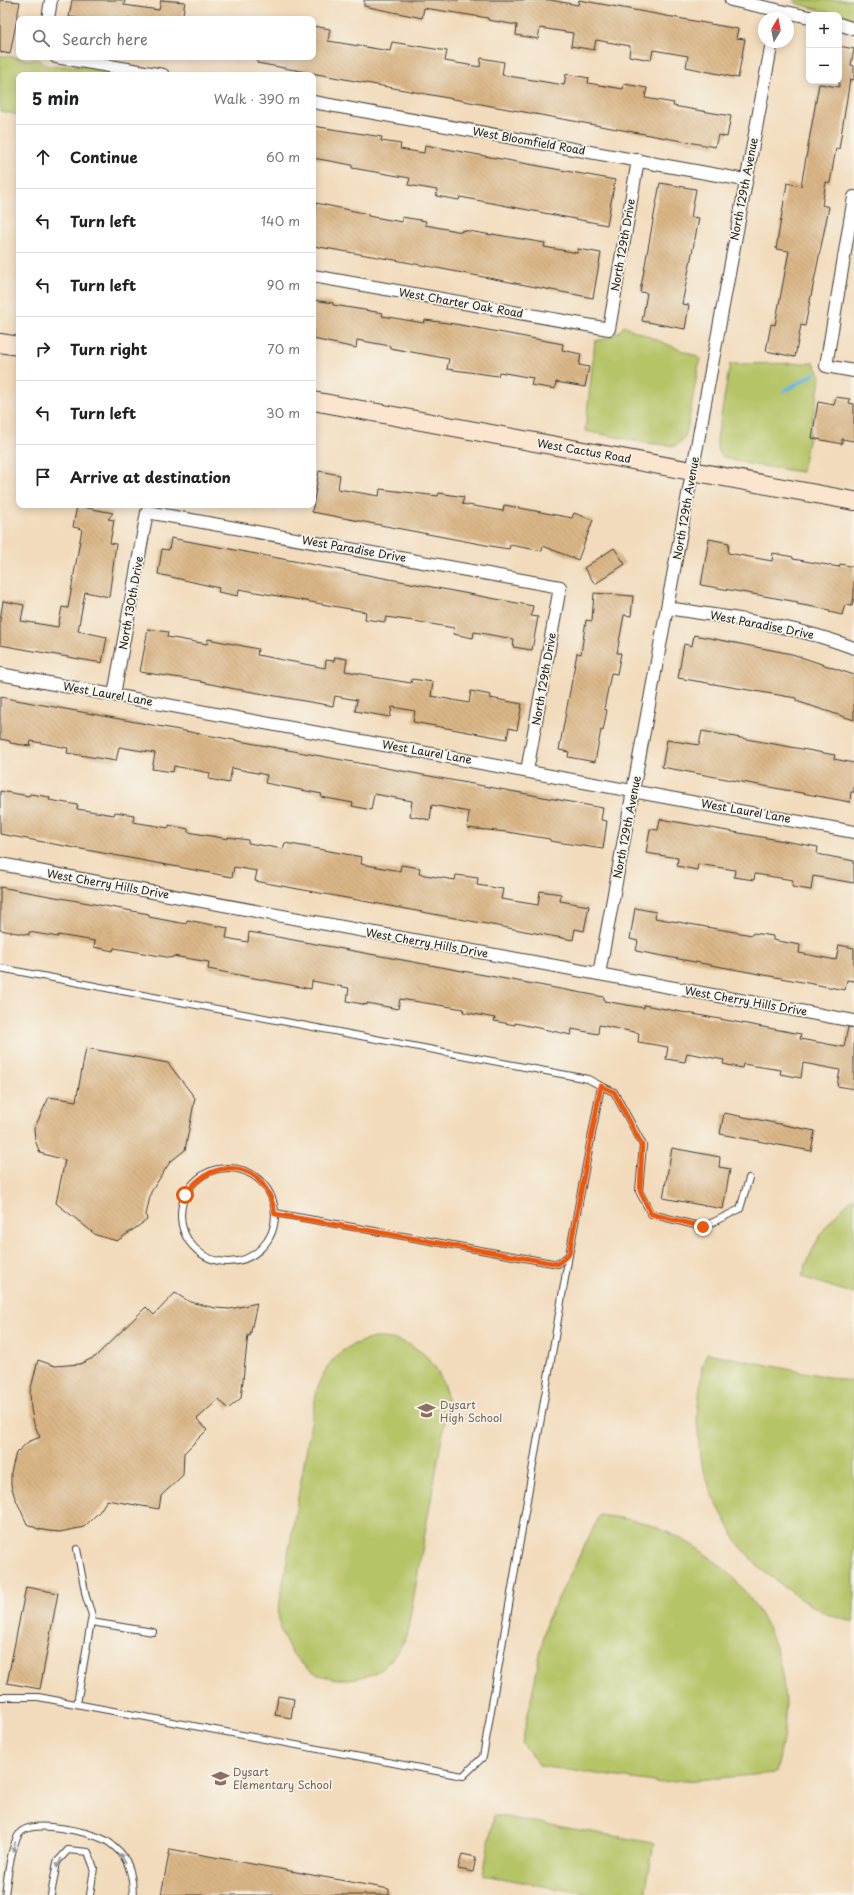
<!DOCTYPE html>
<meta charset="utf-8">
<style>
:root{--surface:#fff;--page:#f2f2f2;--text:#202124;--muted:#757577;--line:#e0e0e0}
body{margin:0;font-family:"Playpen Sans",sans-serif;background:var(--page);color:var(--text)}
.controls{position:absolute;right:12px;top:12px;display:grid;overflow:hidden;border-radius:8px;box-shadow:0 2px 10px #0003}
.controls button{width:36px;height:36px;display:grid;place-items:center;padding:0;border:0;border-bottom:1px solid var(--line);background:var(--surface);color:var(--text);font:20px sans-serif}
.compass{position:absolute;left:758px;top:12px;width:36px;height:36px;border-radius:50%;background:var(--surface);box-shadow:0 2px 10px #0003;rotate:10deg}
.stop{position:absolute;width:12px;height:12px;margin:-9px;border:3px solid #ea580c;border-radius:50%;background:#fff}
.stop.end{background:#ea580c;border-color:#fff;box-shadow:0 1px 4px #0008}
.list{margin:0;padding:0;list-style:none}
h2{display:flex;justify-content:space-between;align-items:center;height:52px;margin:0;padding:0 16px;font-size:17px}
h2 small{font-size:13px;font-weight:400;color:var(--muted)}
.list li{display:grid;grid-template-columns:26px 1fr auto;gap:12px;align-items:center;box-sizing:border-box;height:64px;padding:0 16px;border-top:1px solid var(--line)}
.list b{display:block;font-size:15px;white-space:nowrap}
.list em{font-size:13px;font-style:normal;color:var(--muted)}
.icon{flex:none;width:22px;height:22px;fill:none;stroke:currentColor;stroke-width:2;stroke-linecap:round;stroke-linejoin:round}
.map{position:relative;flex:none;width:854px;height:1895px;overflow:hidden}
.search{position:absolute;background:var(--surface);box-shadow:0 2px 10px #0003;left:16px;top:16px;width:300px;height:44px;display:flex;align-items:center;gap:10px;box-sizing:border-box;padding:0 14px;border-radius:8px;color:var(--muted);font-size:15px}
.panel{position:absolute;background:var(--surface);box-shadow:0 2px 10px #0003;left:16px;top:72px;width:300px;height:436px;border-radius:8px}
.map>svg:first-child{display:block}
.park{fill:#b6c467;stroke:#697042}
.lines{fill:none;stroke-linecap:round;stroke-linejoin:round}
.stream{stroke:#69b2e1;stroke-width:4}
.building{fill:url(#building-back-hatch)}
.lane-casing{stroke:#3c3934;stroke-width:8}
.street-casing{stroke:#3c3934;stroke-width:14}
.secondary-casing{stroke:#3c3934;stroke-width:20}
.lane{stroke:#fff;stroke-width:6}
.street{stroke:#fff;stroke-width:12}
.secondary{stroke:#fbe5cf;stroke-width:18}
.oneway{fill:#999}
.route{stroke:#ea580c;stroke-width:5}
.labels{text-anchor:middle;stroke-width:3.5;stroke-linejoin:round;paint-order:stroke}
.street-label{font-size:11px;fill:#1c1c1c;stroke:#f7f3e8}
.education-label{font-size:11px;fill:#785e54;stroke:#f7f3e8;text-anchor:start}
</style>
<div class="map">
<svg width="854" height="1895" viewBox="0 0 854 1895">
<defs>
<pattern id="building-back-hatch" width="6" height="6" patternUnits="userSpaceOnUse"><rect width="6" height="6" fill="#dab686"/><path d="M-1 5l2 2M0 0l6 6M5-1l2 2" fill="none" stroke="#ba9c73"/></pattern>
</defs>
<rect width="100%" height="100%" fill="#f7f3e8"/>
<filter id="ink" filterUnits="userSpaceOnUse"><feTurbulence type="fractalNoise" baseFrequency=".025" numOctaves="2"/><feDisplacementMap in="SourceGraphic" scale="8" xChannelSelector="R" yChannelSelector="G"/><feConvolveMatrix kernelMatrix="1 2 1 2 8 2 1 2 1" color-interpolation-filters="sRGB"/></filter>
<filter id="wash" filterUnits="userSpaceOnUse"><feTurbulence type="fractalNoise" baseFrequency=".012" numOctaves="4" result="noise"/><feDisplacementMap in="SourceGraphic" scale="16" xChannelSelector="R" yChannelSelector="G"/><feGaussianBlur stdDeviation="0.9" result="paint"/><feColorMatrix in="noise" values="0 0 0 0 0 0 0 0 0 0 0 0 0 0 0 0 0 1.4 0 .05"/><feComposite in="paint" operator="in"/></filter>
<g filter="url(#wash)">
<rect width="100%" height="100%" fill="#f2dbbc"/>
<!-- park -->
<g class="park">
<polygon points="793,0 854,0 854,19 795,3"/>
<polygon points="0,55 31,60 36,58 47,66 80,66 127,75 19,75 19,115 0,111"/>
<path d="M624 326 700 358 687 430 684 439 675 446 646 443 585 431 595 341C608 338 615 337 624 326Z"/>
<path d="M814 363 821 376 802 472C788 470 729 463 721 455 717 451 717 445 717 440L730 364Z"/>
<path d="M854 1197V1294L802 1277C812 1245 828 1218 854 1197Z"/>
<path d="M376 1338C417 1337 442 1364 448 1403L407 1635C400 1650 388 1666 373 1674 368 1676 361 1677 356 1678 312 1686 281 1654 278 1612L317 1389C327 1359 345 1343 376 1338Z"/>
<polygon points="707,1353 854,1382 854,1622 828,1615 801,1599 759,1568 737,1542 712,1495 700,1459 697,1416 702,1366"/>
<path d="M600 1515C617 1518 637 1519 653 1526 732 1556 784 1622 785 1707 786 1729 781 1752 776 1773L661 1783 540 1766 522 1743 547 1620Z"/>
<polygon points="494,1815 654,1843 645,1895 594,1895 483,1875"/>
</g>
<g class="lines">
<!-- stream -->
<polyline class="stream" points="784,391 814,374"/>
</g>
<g id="blocks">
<!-- building -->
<g class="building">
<polygon points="0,0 20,2 10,54 0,52"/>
<polygon points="72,0 125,0 124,5 159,10 161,0 185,2 182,19 82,19 69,17"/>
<polygon points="364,0 550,0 578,5 579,0 738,29 736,38 745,39 738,78 686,67 688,56 653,50 651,60 629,56 630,46 596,40 594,50 571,46 573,33 540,28 538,39 516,35 517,25 488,20 488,18 424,8 422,18 364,6"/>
<polygon points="313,26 330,29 328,41 390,51 392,42 447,51 445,61 480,67 481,58 504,62 502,75 564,85 566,74 589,78 588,83 623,89 624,84 647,88 645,98 674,103 673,106 731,116 727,137 718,135 715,147 257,63 258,57 313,57"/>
<polygon points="839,46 854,49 851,65 854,66 854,80 850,79 839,149 836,148 830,183 826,182 822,205 829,207 805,326 801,325 795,357 766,351 771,324 775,325 789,251 776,249 787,183 801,186 819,84 839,87"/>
<polygon points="313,126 382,137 381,141 401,144 400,149 424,153 425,145 615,180 607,225 460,197 459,200 436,196 437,190 408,185 410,178 352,168 352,165 313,158"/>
<polygon points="660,183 696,189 691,217 699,218 682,304 689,305 685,329 642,321 647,293 640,292"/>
<polygon points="316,203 368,214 368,216 402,222 402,217 426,221 425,225 462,232 462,230 492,235 492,234 545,243 544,247 578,253 578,249 601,253 593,298 395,260 313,246 313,219"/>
<polygon points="313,300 333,303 333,305 383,313 382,316 424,323 425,320 455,324 563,344 562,350 581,354 579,365 589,367 585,387 556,382 555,389 531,385 533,378 499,372 498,376 447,369 449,359 390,348 390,346 357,340 356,348 313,339"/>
<polygon points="836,397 850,399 849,403 854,404 854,441 842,439 842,444 812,438 818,402 834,405"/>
<polygon points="319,471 340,475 338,489 379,496 380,489 438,496 439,493 464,497 462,504 503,511 504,505 572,518 574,513 593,520 578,560 543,546 542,551 510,545 509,549 496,547 312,512"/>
<polygon points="77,506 113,513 108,519 114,520 110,543 116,544 109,597 85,592 78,631 107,637 102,663 0,645 0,620 3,601 24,605 21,621 58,627 62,607 68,608 82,529 73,527"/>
<polygon points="171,538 533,606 531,616 538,617 532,650 513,647 514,639 474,632 473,638 453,634 454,628 414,621 386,617 385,622 365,619 366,612 239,589 238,596 218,592 219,588 158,574 162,549 169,550"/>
<polygon points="709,539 729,543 728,553 772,561 773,553 793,557 793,559 839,567 840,564 854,567 854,597 852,606 845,605 842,615 829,612 830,610 797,604 798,602 701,585"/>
<polygon points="614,548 625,564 595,584 584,568"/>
<polygon points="594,593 633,596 631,616 624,615 617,653 621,653 617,674 611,673 604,709 607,710 603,731 601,730 595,762 568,757 569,752 559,750 577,653 581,654 586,620 592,621"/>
<polygon points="148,629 168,632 167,637 207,644 208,639 258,649 257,655 325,668 326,660 334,661 335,657 347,659 345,671 373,676 373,677 411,683 412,679 433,682 431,696 469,703 471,691 491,695 490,698 522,704 517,730 509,728 507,739 413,722 415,711 392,707 390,717 355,711 357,700 335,696 333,706 230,688 201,682 201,681 140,672"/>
<polygon points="694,635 792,654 854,675 854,720 796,701 796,698 678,678 684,644 692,646"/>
<polygon points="0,697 603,808 601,820 607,821 603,849 550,841 550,839 507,832 467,828 469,812 432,805 430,820 410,816 412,801 374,794 371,810 352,806 353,803 321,797 322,794 265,783 267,775 232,768 229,783 209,779 210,773 174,766 173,772 152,769 155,753 119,747 116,761 67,753 68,748 31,741 30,746 10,743 10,741 0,739"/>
<polygon points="702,731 835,755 834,759 854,763 854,792 851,792 850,802 662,767 667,740 699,745"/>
<polygon points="0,791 29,796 30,794 50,797 49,800 78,805 77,809 114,815 115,812 134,815 133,822 169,828 169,825 188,829 188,832 228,839 228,837 248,840 248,843 283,849 285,843 362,857 361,864 400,871 401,865 420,868 419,874 455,880 456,875 478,878 477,885 503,889 501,899 538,905 540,891 561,894 560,901 589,906 584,931 575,929 573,940 255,881 257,871 234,867 232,877 0,834"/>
<polygon points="660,819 818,847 817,854 854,861 854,883 813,876 811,890 792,887 793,880 755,874 754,880 734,877 735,870 698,864 697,870 677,866 678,858 646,853 650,829 658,830"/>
<polygon points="0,887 149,914 149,917 186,924 187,920 228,928 226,938 248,942 249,932 261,934 604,997 604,1001 644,1008 644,1005 801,1034 800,1039 844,1047 848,1027 854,1028 854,1089 837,1086 840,1070 803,1063 801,1078 780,1074 781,1070 743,1064 742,1068 723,1064 724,1060 687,1053 685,1062 666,1059 668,1047 638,1042 639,1033 599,1025 598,1034 572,1029 571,1035 515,1023 515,1025 494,1021 495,1018 463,1012 464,1009 400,999 398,1009 367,1003 367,1005 347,1001 349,988 312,981 311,989 208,969 209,962 173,956 172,958 114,948 113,951 94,947 95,941 58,935 58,937 29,932 29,935 0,930"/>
<polygon points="635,908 656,912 655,918 752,935 753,933 773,936 773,940 800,945 799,953 836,960 839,945 854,948 854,981 847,980 845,990 636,951 638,941 630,939"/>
<polygon points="86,1048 168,1063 195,1098 185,1150 170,1162 151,1192 146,1215 147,1220 117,1241 96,1235 56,1203 65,1160 40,1153 35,1140 34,1129 49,1097 76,1101"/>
<polygon points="724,1113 815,1131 811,1151 720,1134"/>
<polygon points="672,1148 720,1157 719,1167 730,1169 723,1209 663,1198"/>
<polygon points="175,1293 190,1302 215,1308 230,1309 257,1303 250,1336 248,1335 241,1398 228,1409 219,1399 197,1419 207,1430 184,1453 183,1475 161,1496 159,1509 107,1500 100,1511 84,1527 60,1532 49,1531 38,1529 27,1524 14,1495 11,1485 11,1472 16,1453 28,1442 40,1437 34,1424 31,1409 30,1392 38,1360 55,1366 80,1364 95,1357 146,1307 154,1315"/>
<polygon points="26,1587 58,1593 40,1689 7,1683"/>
<polygon points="278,1696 294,1699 291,1718 275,1715"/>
<polygon points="170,1849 389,1889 389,1895 161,1895"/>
<polygon points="462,1854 476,1857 473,1872 458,1869"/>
</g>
</g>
</g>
<g filter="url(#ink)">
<use href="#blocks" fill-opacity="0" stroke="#3c3934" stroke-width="1"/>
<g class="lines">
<defs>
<g id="lane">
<polyline points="0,968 588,1079 601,1086 569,1255 558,1264 275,1213"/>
<polyline points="601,1086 614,1092 643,1145 639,1191 651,1214 703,1227 740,1209 749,1178"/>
<circle cx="228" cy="1215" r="47"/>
<polyline points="91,1622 153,1632"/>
<polyline points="0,1697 38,1697 463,1776 483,1757 569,1255"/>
<polyline points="77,1704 92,1615 86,1597 77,1549"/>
<path d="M5 1895C7 1881 11 1839 22 1831 37 1820 87 1832 103 1839 108 1841 116 1848 120 1852 130 1862 133 1881 133 1895"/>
<polyline points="51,1895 57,1862 68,1850 88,1852 94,1868 90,1895"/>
</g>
<g id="street">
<polyline points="731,0 809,17"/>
<polyline points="48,19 51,0"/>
<polyline points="839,24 854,29"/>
<polyline points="56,57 163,75"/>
<polyline points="313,102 745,180"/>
<polyline points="854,197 826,366 854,371"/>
<polyline points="313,276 609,329 638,160"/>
<path d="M668 608C731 618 794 625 854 648"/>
<polyline points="0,674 854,832"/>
<polyline points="114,695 147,512 560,587 527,771"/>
<polyline points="0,864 854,1021"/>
<polyline points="599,974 772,42"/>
</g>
<g id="secondary">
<polyline points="0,343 19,346"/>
<polyline points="313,401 854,501"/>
</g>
</defs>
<!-- lane casing -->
<use href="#lane" class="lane-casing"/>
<!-- street casing -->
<use href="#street" class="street-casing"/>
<!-- secondary casing -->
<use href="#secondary" class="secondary-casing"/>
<!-- lane -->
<use href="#lane" class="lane"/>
<!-- street -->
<use href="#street" class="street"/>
<!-- secondary -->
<use href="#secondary" class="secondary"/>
</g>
<!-- one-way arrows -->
<defs><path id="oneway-solid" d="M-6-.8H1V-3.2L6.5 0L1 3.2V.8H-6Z"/></defs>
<g class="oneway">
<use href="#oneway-solid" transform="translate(14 1847) rotate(105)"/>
<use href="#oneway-solid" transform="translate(123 1858) rotate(-119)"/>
<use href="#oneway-solid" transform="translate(59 1863) rotate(115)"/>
</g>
</g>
<g class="lines" filter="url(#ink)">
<!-- route -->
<path class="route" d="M185 1195C214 1153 267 1161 275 1214L558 1264 569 1254 601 1086 614 1092 642 1145 640 1191 651 1214 703 1227"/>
</g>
<!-- icons -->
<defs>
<symbol id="school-bare" viewBox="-9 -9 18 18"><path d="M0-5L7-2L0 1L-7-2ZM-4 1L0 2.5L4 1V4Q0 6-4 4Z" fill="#8d6e63" stroke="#f7f3e8" stroke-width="2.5" paint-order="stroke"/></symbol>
</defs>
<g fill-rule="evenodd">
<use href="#school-bare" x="414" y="1398" width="25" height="25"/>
<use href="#school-bare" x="208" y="1766" width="25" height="25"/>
</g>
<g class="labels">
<!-- street labels -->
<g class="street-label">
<text transform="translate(529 141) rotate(10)" y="4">West Bloomfield Road</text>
<text transform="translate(744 189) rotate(-79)" y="4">North 129th Avenue</text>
<text transform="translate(623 245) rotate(-80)" y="4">North 129th Drive</text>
<text transform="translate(461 303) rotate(10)" y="4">West Charter Oak Road</text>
<text transform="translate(584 451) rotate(10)" y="4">West Cactus Road</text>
<text transform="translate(686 508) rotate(-80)" y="4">North 129th Avenue</text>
<text transform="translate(354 549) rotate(10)" y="4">West Paradise Drive</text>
<text transform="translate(131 603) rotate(-80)" y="4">North 130th Drive</text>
<text transform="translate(762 625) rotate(11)" y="4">West Paradise Drive</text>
<text transform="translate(544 679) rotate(-80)" y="4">North 129th Drive</text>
<text transform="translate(108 694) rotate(10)" y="4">West Laurel Lane</text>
<text transform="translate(427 752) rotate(10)" y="4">West Laurel Lane</text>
<text transform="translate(746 811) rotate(10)" y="4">West Laurel Lane</text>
<text transform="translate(627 827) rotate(-79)" y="4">North 129th Avenue</text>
<text transform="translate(108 884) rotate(10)" y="4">West Cherry Hills Drive</text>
<text transform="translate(427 943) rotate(10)" y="4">West Cherry Hills Drive</text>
<text transform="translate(746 1001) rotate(10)" y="4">West Cherry Hills Drive</text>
</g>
<!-- education labels -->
<g class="education-label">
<text x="440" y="1409">Dysart<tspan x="440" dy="13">High School</tspan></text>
<text x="233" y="1776">Dysart<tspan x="233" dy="13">Elementary School</tspan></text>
</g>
</g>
</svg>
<div class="controls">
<button>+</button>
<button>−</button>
</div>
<svg class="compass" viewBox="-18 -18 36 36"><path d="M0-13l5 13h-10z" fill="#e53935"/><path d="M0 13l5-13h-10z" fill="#757577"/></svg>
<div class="stop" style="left:185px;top:1195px"></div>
<div class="stop end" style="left:703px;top:1227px"></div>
<div class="search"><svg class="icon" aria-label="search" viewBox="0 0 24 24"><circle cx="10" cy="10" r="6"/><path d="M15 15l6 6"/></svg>Search here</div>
<section class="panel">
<h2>5 min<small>Walk · 390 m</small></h2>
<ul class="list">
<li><svg class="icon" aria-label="ahead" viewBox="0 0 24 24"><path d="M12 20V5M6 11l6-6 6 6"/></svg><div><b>Continue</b></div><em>60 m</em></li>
<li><svg class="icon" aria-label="left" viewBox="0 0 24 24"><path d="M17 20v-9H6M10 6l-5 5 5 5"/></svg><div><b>Turn left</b></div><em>140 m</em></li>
<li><svg class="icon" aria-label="left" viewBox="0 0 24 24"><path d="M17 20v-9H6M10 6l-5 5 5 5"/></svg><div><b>Turn left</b></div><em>90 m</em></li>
<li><svg class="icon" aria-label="right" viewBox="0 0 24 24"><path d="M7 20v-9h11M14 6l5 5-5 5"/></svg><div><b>Turn right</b></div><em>70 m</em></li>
<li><svg class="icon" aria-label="left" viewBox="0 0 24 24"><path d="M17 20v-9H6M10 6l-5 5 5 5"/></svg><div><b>Turn left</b></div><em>30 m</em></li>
<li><svg class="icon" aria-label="arrive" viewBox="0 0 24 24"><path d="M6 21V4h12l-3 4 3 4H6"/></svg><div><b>Arrive at destination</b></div></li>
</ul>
</section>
</div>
